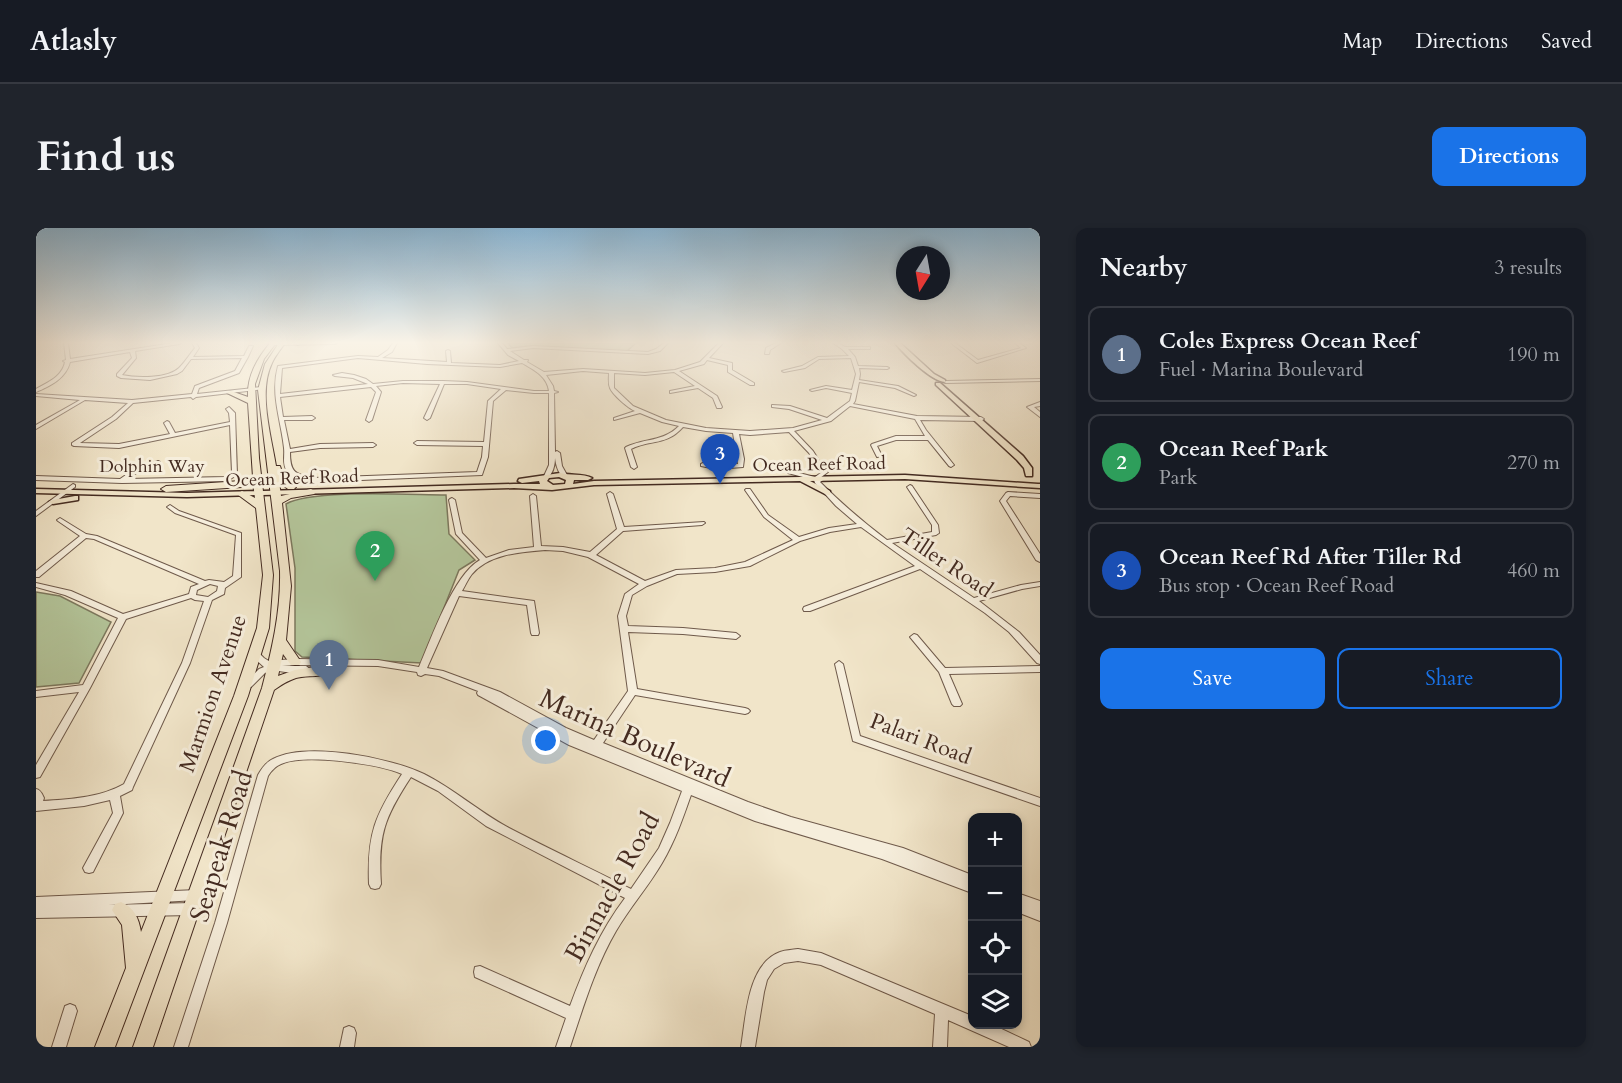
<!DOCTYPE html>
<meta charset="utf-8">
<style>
:root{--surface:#171b24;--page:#20242c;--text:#f1f3f6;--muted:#9ea1a6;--line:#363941;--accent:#1a73e8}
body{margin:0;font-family:Cardo,serif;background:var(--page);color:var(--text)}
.controls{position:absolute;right:18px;bottom:18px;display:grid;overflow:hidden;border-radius:12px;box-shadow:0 3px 9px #0003}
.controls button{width:54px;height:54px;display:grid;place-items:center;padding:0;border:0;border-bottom:2px solid var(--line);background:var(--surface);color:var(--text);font:30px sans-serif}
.compass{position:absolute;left:860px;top:18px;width:54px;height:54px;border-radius:50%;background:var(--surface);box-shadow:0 3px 9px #0003;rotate:191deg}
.you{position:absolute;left:510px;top:513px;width:21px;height:21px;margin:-15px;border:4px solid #fff;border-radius:50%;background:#1a73e8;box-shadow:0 0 0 9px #1a73e833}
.badge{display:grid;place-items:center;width:39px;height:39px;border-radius:50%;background:var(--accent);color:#fff;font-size:20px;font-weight:700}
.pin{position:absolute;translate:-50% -50px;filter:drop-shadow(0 2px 3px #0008)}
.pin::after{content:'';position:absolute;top:32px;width:21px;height:18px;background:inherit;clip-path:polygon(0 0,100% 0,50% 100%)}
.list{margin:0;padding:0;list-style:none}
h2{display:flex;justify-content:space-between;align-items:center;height:78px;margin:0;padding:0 24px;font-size:26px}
h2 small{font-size:20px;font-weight:400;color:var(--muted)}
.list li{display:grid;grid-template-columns:39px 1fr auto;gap:18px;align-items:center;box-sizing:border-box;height:96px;margin:0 12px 12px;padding:0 12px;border:2px solid var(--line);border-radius:12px}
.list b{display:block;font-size:22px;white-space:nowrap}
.list p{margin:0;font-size:20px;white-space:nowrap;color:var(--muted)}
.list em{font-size:20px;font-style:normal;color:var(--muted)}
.actions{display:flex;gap:12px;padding:18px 24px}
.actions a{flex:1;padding:14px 0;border:2px solid var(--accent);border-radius:12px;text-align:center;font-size:21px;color:var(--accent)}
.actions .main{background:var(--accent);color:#fff}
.icon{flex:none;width:33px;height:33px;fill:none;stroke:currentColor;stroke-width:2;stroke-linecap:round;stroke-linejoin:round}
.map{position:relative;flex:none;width:1004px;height:819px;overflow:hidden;border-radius:12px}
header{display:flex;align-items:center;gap:36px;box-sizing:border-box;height:84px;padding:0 30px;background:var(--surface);border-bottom:2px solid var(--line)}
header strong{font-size:28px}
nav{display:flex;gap:33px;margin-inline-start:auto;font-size:21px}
.intro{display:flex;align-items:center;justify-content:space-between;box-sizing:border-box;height:144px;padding:0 36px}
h1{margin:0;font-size:42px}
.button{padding:15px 27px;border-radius:12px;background:var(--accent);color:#fff;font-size:21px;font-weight:700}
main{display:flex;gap:36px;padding:0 36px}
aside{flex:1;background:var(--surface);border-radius:12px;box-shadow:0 3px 9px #0003}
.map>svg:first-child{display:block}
.green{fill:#b4c69b;stroke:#7c785e;stroke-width:1.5}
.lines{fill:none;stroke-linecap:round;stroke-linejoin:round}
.minor-casing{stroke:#6f5a4b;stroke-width:2}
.major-casing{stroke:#442b21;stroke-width:3}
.highway-casing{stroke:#442b21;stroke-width:2}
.minor{fill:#f6eedc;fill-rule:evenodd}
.major{fill:#f1e5c9;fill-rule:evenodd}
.highway{fill:#f1e5c9;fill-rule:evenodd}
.labels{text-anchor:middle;stroke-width:6;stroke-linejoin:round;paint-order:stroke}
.far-street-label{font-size:18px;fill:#442b21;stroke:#f6eedc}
.street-label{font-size:22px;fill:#442b21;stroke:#f6eedc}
.near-street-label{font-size:27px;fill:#442b21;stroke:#f6eedc}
</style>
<header>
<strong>Atlasly</strong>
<nav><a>Map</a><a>Directions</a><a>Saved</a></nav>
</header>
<div class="intro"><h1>Find us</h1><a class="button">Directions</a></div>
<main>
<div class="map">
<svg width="1004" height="819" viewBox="0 0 1004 819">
<rect width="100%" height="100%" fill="#f1e5c9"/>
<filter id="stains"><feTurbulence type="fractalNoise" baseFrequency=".00333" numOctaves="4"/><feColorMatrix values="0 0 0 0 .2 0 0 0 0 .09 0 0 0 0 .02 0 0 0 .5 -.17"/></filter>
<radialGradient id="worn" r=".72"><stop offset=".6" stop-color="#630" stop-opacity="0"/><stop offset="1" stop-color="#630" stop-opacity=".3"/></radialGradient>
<!-- green -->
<g class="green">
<polygon points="472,115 600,115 591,123 494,118 476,120"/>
<path d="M410 267 413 306 439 332 423 342 386 435 266 429 259 423V340L250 276C276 261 375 267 410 267Z"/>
<polygon points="0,364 24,368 75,394 43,455 0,459"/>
</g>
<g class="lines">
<defs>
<g id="minor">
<path d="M28 115H32L34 131 137 115H145L143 116 99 123 100 130 86 147C100 150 132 151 143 140 149 134 154 126 159 120L156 115H160L163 120 157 129 208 128 213 118H217L212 129 203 145 163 160 161 166 226 159H228V161L160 169 157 171 155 169 97 175 80 191 44 215 83 216 134 206 128 195 131 193 133 194 139 205 194 194 193 185 190 181 193 179 199 185 201 247 191 253 86 255 0 252V248L84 251 100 240 122 233 124 234V236L104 243 91 251 190 249 196 245 194 197 83 220 38 218 36 217V215L76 189 92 175 49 172 0 201V197L44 172 0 168V166L96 172 156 166 159 158 199 143 206 130 155 131 146 143 141 146 114 152 85 150 81 148V146L96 130 94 124 34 134C30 150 15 158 0 164V161C12 154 26 149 29 134L27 133 30 132Z"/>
<polygon points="235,115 301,115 299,116 233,117 233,115"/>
<path d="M357 115H361L356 124 346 130 411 134 410 123 412 122 414 123 415 135 464 137 483 133 472 127 462 115H466L471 121 497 118 612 124 620 121 628 115H632L624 123 612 126 497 120 474 123 488 132H492L491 134 508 144 547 141 609 145 639 142 664 134 683 115H687L673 130 696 135V142L718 155V157H714L692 144V137L671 132 668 136 643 143 681 168 686 179 685 180H681L677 170 662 160 634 165V163L659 158 638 144 609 147 578 145V160L597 178 630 192 670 200 714 203 757 200 786 192 753 181 736 179V177L754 178 791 190 814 173 816 165 790 160 776 163 774 162 790 158 816 162 820 146 815 130 783 131 769 140 748 144 746 143 766 138 782 129 813 128 806 121 797 115H802L809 119H834V121H812L819 129 822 138 851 139 853 140 851 141 823 140 824 146 823 152 862 158 880 167 878 168 859 160 823 154 819 173 817 176 881 188 945 189 948 191 945 193 884 192 890 202 918 237 915 239 913 238 892 212H860L841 218 846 228 841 229 835 217 836 216 860 208H889L879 191 814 178 795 193 758 203 777 223 784 234 783 235H779L773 225 753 204 714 207 703 206 708 231 707 239 680 241 665 238V236L667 235 680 237 702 236 697 205 670 203 647 199C630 218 616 211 595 221L601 239 598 241 595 239 589 220 590 219C609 210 627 214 643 198L626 194 604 185 578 192V190L599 183C592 180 577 167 574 160 572 155 573 150 573 145L547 143 510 147 517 158 518 163 522 164 518 165 519 224 521 223 524 225 526 238 531 247 530 248 528 249C522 246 520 237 519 230 519 237 517 246 511 250L508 248 513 237V165H498L470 162 457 173 452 229 446 247 276 254C267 252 256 251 251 243 246 236 249 228 248 220 245 192 234 166 242 138L322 128 342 129 352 122ZM322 130 391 136 464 139 486 135C498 142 511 148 513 163H498L431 154 407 153H367L337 156 330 151 318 147 306 145 297 147 299 148 317 150 332 156 244 166 246 140ZM367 155 404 156 388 190 391 192 394 190 408 156H431L465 161 452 173 448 214 381 213 378 215 381 217 447 218 446 229 441 244 276 250C258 246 254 243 254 224L284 220 337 219 340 217 337 215 284 216 254 221 248 192H276L279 190 276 188 247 189 244 169 335 159 340 164 330 192 333 194 336 192 345 164 340 158Z"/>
<polygon points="740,115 745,115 734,122 733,126 729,126 730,120"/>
<polygon points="915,115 919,115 942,132 985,120 979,115 983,115 990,120 941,135"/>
<polygon points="1004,151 1004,153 910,155 908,154 910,153"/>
<polygon points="1004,174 1004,178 998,179 1004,184 1004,189 991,179"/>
<path d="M789 242 792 244 784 250 787 252 784 254C805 275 827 294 851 312L896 304V297L871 259 874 257 876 258 902 297 903 305 900 307 856 315 938 370 985 357 1004 354V358L986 361 943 373 983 404 1004 427V436L1001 435 973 404 949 385 884 341 774 383H768L767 381 768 379 879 338 825 299 794 304 764 313 714 338 679 344 641 346 611 358 596 367 590 388 592 398 647 400 700 405 704 408 700 411 647 406 592 404 601 461 709 480 712 481 714 483 712 485 709 486 599 467 567 515 712 574 755 589 867 620 936 647V665L846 631 719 593 655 567C647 590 639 613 626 635 612 659 594 679 580 703 559 739 547 780 534 819H520L530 790 439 749 438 744 439 739 444 738 534 778C548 740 564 703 589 670L450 598 402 563 375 549C348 590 342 607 345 656L343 660 339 661 335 660 333 656C331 606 339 587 366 546 342 536 269 525 245 536 240 538 235 543 232 548L191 695 152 819H138L179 695 222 547C226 540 230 534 237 531 271 513 355 530 388 546 418 561 443 584 473 600 513 621 554 640 595 661L623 620 634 595 646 563 533 517 442 467 441 465 442 463 403 448 389 446 385 448 382 447 381 444 342 438 259 437 246 438H270L274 441 270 444 256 445 236 442 229 445 215 459H209L208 457 209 455 223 441 228 439 217 429 216 427 217 425H223L228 430 236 435 245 432 259 431 342 432 383 439C395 411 418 346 444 332L420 306 413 272 414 271 416 270 419 272 426 305 450 330 473 322 498 319 494 268 497 266 500 268 505 318 527 319 554 324 581 301 571 266 574 264 577 266 588 299 668 294 669 295 666 297 587 303 560 327 609 353 640 342 679 340 709 334 757 312 728 289 709 262 710 261H714L732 287 763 309 793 300 821 296 800 278 779 255 778 252 752 245 755 243 779 249ZM509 322 527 323 552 329 603 356 589 366 582 388 592 463 558 512 530 500 464 464 407 443 391 440 423 368 491 377 495 405 496 407H502L503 405 498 373 426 363C429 358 432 351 436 346 453 326 484 324 509 322Z"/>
<polygon points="37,256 39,257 39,259 0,288 0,283"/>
<polygon points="972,264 1004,266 1004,270 974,268 970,273 1004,326 1004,334 1000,332 964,273 970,265"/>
<path d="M134 277 143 283 205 305V349L189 360 188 366 176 372 154 435 97 559 96 562 84 568 87 585 57 644 53 645 49 644 47 640 77 585 74 572 48 578 0 583V561C5 562 6 566 8 570L7 573C35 571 63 570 88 556L146 435 168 373 159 372 155 370 90 391 54 460 4 549 0 550V537L43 464 0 469V463L47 457 82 390 29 367 0 359V355L35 363 87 386 153 366 155 359 163 356 58 311 50 310 3 349H0V343L44 308 22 293 21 292 24 290 50 306 61 308 169 353 173 352 188 354 197 348 200 307 139 285 131 279ZM174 356 182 358 181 363 172 369 160 367 161 362Z"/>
<polygon points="878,406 881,407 909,440 1004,438 1004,444 913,446 926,476 924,478 918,478 916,476 903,444 874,409"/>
<polygon points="803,433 807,436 824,508 1004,570 1004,578 817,513 799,436"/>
<polygon points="161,662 165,663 167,667 165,671 161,672 72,677 156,675 160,677 162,681 160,685 156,687 0,690 0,669"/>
<polygon points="981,665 1004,673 1004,693 981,684"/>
<path d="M762 721 785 725 936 788V796H955L993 814 995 819H973L912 792 911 819H897L899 786 785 737 762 733 748 735 738 741 731 752 728 764 719 819H705C710 790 711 736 744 724 749 722 756 722 762 721Z"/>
<polygon points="34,776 39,778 41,783 30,819 16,819 29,778"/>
<polygon points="313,798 318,800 320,805 318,819 304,819 308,800"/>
</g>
<g id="major">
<path d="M859 115H864L898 146 909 152V154C895 153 868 126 859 115Z"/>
<polygon points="900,155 904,155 987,228 996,240 996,248 990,248 988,240 981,232 900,157"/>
<path d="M524 245C534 248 547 245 556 250L552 252H538L537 256 558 253 869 247 1002 256H1004V260L869 251 774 253 794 263V267H791L764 253 558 257 516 262 478 260 151 269 0 265V261L151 265 478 256H504L503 253 486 255 482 253 483 251ZM523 249 530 252 529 256 517 257 511 253 513 250Z"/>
<polygon points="39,268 42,268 42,272 17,276 13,274 17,272"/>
</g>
<g id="highway">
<path d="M234 115H240L228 131 219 156 223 230 237 347 233 400 212 468 79 819H59L90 740 86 697 76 682 79 676 85 674C98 679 103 691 105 704L198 468 221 400 227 347 220 280 201 266 206 263 219 270 217 255 206 259 130 264 125 261 130 258 205 253 217 249 212 175 191 165 195 163 212 169C211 148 221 131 234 115Z"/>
<path d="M243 115H249C245 121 239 128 236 135 222 164 235 207 240 238H244L248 250 260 259 258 261H252L243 254 245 268 275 261 280 264 278 266 255 270 246 275 255 358 250 412 265 434 263 437H255L247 426 242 448 259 442 297 436 303 440C294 450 273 447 260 450 251 453 245 457 238 462L117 819H97L226 460C236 421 245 383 244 343L222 162 229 136Z"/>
<polygon points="258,115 265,115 262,117"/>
</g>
</defs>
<!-- minor casing -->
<use href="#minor" class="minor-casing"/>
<!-- major casing -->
<use href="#major" class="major-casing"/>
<!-- highway casing -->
<use href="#highway" class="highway-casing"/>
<!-- minor -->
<use href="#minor" class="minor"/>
<!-- major -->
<use href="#major" class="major"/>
<!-- highway -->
<use href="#highway" class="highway"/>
</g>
<!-- sky -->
<linearGradient id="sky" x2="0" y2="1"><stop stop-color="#8bb8d8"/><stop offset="0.5" stop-color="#f9f3e7"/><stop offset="1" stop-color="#f9f3e7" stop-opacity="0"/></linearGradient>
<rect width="1004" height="229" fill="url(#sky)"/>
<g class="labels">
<!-- far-street labels -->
<g class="far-street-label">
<text transform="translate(783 236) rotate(-1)" y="6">Ocean Reef Road</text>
<text x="116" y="244">Dolphin Way</text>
<text transform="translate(256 250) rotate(-2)" y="6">Ocean Reef Road</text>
</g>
<!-- street labels -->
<g class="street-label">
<text transform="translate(911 334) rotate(34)" y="8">Tiller Road</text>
<text transform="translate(176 465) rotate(-71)" y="8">Marmion Avenue</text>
<text transform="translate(885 510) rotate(21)" y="8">Palari Road</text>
</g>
<!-- near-street labels -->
<g class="near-street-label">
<text transform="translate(599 510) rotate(24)" y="9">Marina Boulevard</text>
<text transform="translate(185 618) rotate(-73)" y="9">Seapeak Road</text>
<text transform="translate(576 659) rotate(-61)" y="9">Binnacle Road</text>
</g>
</g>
<rect width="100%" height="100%" filter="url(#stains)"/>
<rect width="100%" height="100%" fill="url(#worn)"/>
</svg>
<div class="controls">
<button>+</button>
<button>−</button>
<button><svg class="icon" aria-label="locate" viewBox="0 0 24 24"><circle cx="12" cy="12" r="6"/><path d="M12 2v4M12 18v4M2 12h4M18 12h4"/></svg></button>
<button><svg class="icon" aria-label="layers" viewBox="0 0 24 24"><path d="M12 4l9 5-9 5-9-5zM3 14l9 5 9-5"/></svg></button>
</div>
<svg class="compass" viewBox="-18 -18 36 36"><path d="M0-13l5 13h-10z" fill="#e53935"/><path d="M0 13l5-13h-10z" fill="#9ea1a6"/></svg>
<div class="you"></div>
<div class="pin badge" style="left:293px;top:462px;background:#5c6f8a">1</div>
<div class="pin badge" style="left:339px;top:353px;background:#2e9e5b">2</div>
<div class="pin badge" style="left:684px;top:256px;background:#1a4fb4">3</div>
</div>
<aside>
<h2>Nearby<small>3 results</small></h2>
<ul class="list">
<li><span class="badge" style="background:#5c6f8a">1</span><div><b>Coles Express Ocean Reef</b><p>Fuel · Marina Boulevard</p></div><em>190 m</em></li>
<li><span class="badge" style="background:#2e9e5b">2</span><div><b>Ocean Reef Park</b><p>Park</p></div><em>270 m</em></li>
<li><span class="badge" style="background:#1a4fb4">3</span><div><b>Ocean Reef Rd After Tiller Rd</b><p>Bus stop · Ocean Reef Road</p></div><em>460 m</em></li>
</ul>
<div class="actions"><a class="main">Save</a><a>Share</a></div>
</aside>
</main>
